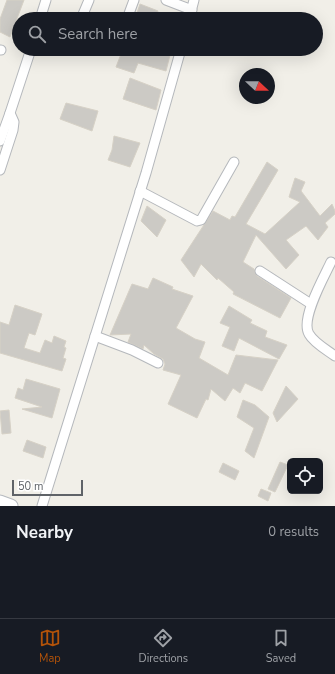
<!DOCTYPE html>
<style>
:root{--surface:#171b24;--page:#20242c;--text:#f1f3f6;--muted:#9ea1a6;--line:#363941;--accent:#b45309}
body{margin:0;font-family:"Nunito Sans",sans-serif;background:var(--page);color:var(--text)}
.controls{position:absolute;right:12px;bottom:12px;display:grid;overflow:hidden;border-radius:6px;box-shadow:0 4px 16px #0002}
.controls button{width:36px;height:36px;display:grid;place-items:center;padding:0;border:0;border-bottom:1px solid var(--line);background:var(--surface);color:var(--text);font:20px sans-serif}
.compass{position:absolute;left:239px;top:68px;width:36px;height:36px;border-radius:50%;background:var(--surface);box-shadow:0 4px 16px #0002;rotate:112deg}
.scale{position:absolute;left:12px;bottom:10px;width:71px;box-sizing:border-box;padding-left:4px;border:2px solid #5f6368;border-top:0;font-size:11px;line-height:14px;white-space:nowrap;color:#5f6368;-webkit-text-stroke:3px #fff;paint-order:stroke}
.list{margin:0;padding:0;list-style:none}
h2{display:flex;justify-content:space-between;align-items:center;height:52px;margin:0;padding:0 16px;font-size:17px}
h2 small{font-size:13px;font-weight:400;color:var(--muted)}
.icon{flex:none;width:22px;height:22px;fill:none;stroke:currentColor;stroke-width:2;stroke-linecap:round;stroke-linejoin:round}
.map{position:relative;flex:none;width:335px;height:506px;overflow:hidden}
.search{position:absolute;background:var(--surface);box-shadow:0 4px 16px #0002;left:12px;right:12px;top:12px;height:44px;display:flex;align-items:center;gap:10px;box-sizing:border-box;padding:0 14px;border-radius:22px;color:var(--muted);font-size:15px}
.sheet{height:112px;background:var(--surface)}
nav{display:flex;justify-content:space-around;align-items:center;box-sizing:border-box;height:56px;border-top:1px solid var(--line);background:var(--surface);font-size:11px;color:var(--muted)}
nav a{display:grid;justify-items:center;gap:2px}
nav .on{color:var(--accent)}
.map>svg:first-child{display:block}
.building{fill:#cccac5;stroke:#d6d1c6}
.lines{fill:none;stroke-linecap:round;stroke-linejoin:round}
.street-casing{stroke:#b5b8bc;stroke-width:11}
.secondary-casing{stroke:#b6babf;stroke-width:15}
.street{stroke:#fff;stroke-width:9}
.secondary{stroke:#fff;stroke-width:13}
</style>
<div class="map">
<svg width="335" height="506" viewBox="0 0 335 506">
<rect width="100%" height="100%" fill="#f1efe8"/>
<!-- building -->
<g class="building">
<polygon points="7,0 24,0 10,37 0,32 0,19"/>
<polygon points="140,4 158,11 155,19 135,19"/>
<polygon points="123,49 140,49 146,52 147,49 165,49 171,51 166,71 138,63 134,73 116,67"/>
<polygon points="130,78 161,90 156,110 123,99"/>
<polygon points="66,103 98,111 92,131 60,119"/>
<polygon points="114,136 140,143 130,167 108,160 112,150"/>
<polygon points="267,162 278,170 246,224 265,234 300,202 289,197 295,178 305,182 301,191 320,216 332,204 335,211 335,214 325,223 328,227 318,240 306,226 286,240 299,255 286,269 256,235 243,262 254,269 255,273 257,276 291,298 280,318 233,294 234,292 218,278 217,280 201,264 194,277 181,260 213,211 230,220 232,216 235,217"/>
<polygon points="147,206 166,220 157,237 141,221"/>
<polygon points="153,278 173,287 172,289 193,296 176,328 195,339 205,342 199,358 228,375 236,355 278,360 262,391 245,383 240,393 233,388 225,401 211,389 208,400 206,399 197,418 168,404 181,375 163,370 165,364 163,359 154,354 144,345 143,349 128,342 131,334 110,335 132,284 148,289"/>
<polygon points="15,305 42,314 35,335 29,333 24,348 40,353 45,340 52,343 54,336 66,341 64,347 66,348 63,358 66,359 62,371 0,353 0,322 9,325"/>
<polygon points="229,306 252,320 250,323 267,331 265,337 287,345 279,359 239,338 234,351 222,346 230,327 220,323"/>
<polygon points="26,379 60,389 52,418 22,409 42,407 15,398 18,388 23,390"/>
<polygon points="286,386 298,399 277,422 273,413"/>
<polygon points="243,400 255,405 269,417 254,458 245,451 254,428 237,417"/>
<polygon points="9,410 11,433 2,434 0,411"/>
<polygon points="27,440 46,447 43,458 23,451"/>
<polygon points="280,462 288,465 275,492 268,489"/>
<polygon points="223,463 239,471 235,480 219,472"/>
<polygon points="261,489 271,493 268,501 258,496"/>
</g>
<g class="lines">
<defs>
<g id="street">
<polyline points="166,0 192,10"/>
<polyline points="40,19 46,0"/>
<polyline points="81,19 89,0"/>
<polyline points="127,19 134,0"/>
<polyline points="189,19 194,0"/>
<polyline points="0,50 1,50"/>
<polyline points="0,141 10,113 31,49"/>
<polyline points="0,170 13,130 14,122 10,113"/>
<polyline points="140,191 197,221 201,220 234,162"/>
<path d="M331 262C324 277 300 319 309 334 314 343 327 350 335 356"/>
<polyline points="260,271 311,304"/>
<polyline points="95,336 132,350 158,363"/>
<polyline points="42,506 146,173 181,49"/>
</g>
<polyline id="secondary" points="0,502 11,506"/>
</defs>
<!-- street casing -->
<use href="#street" class="street-casing"/>
<!-- secondary casing -->
<use href="#secondary" class="secondary-casing"/>
<!-- street -->
<use href="#street" class="street"/>
<!-- secondary -->
<use href="#secondary" class="secondary"/>
</g>
</svg>
<div class="controls">
<button><svg class="icon" aria-label="locate" viewBox="0 0 24 24"><circle cx="12" cy="12" r="6"/><path d="M12 2v4M12 18v4M2 12h4M18 12h4"/></svg></button>
</div>
<svg class="compass" viewBox="-18 -18 36 36"><path d="M0-13l5 13h-10z" fill="#e53935"/><path d="M0 13l5-13h-10z" fill="#9ea1a6"/></svg>
<div class="scale">50 m</div>
<div class="search"><svg class="icon" aria-label="search" viewBox="0 0 24 24"><circle cx="10" cy="10" r="6"/><path d="M15 15l6 6"/></svg>Search here</div>
</div>
<section class="sheet">
<h2>Nearby<small>0 results</small></h2>
<ul class="list">
</ul>
</section>
<nav>
<a class="on"><svg class="icon" aria-label="map" viewBox="0 0 24 24"><path d="M3 6l6-2 6 2 6-2v14l-6 2-6-2-6 2zM9 4v14M15 6v14"/></svg>Map</a>
<a><svg class="icon" aria-label="directions" viewBox="0 0 24 24"><path d="M12 3l9 9-9 9-9-9zM9 14v-3h6M13 9l2 2-2 2"/></svg>Directions</a>
<a><svg class="icon" aria-label="saved" viewBox="0 0 24 24"><path d="M7 4h10v16l-5-4-5 4z"/></svg>Saved</a>
</nav>
